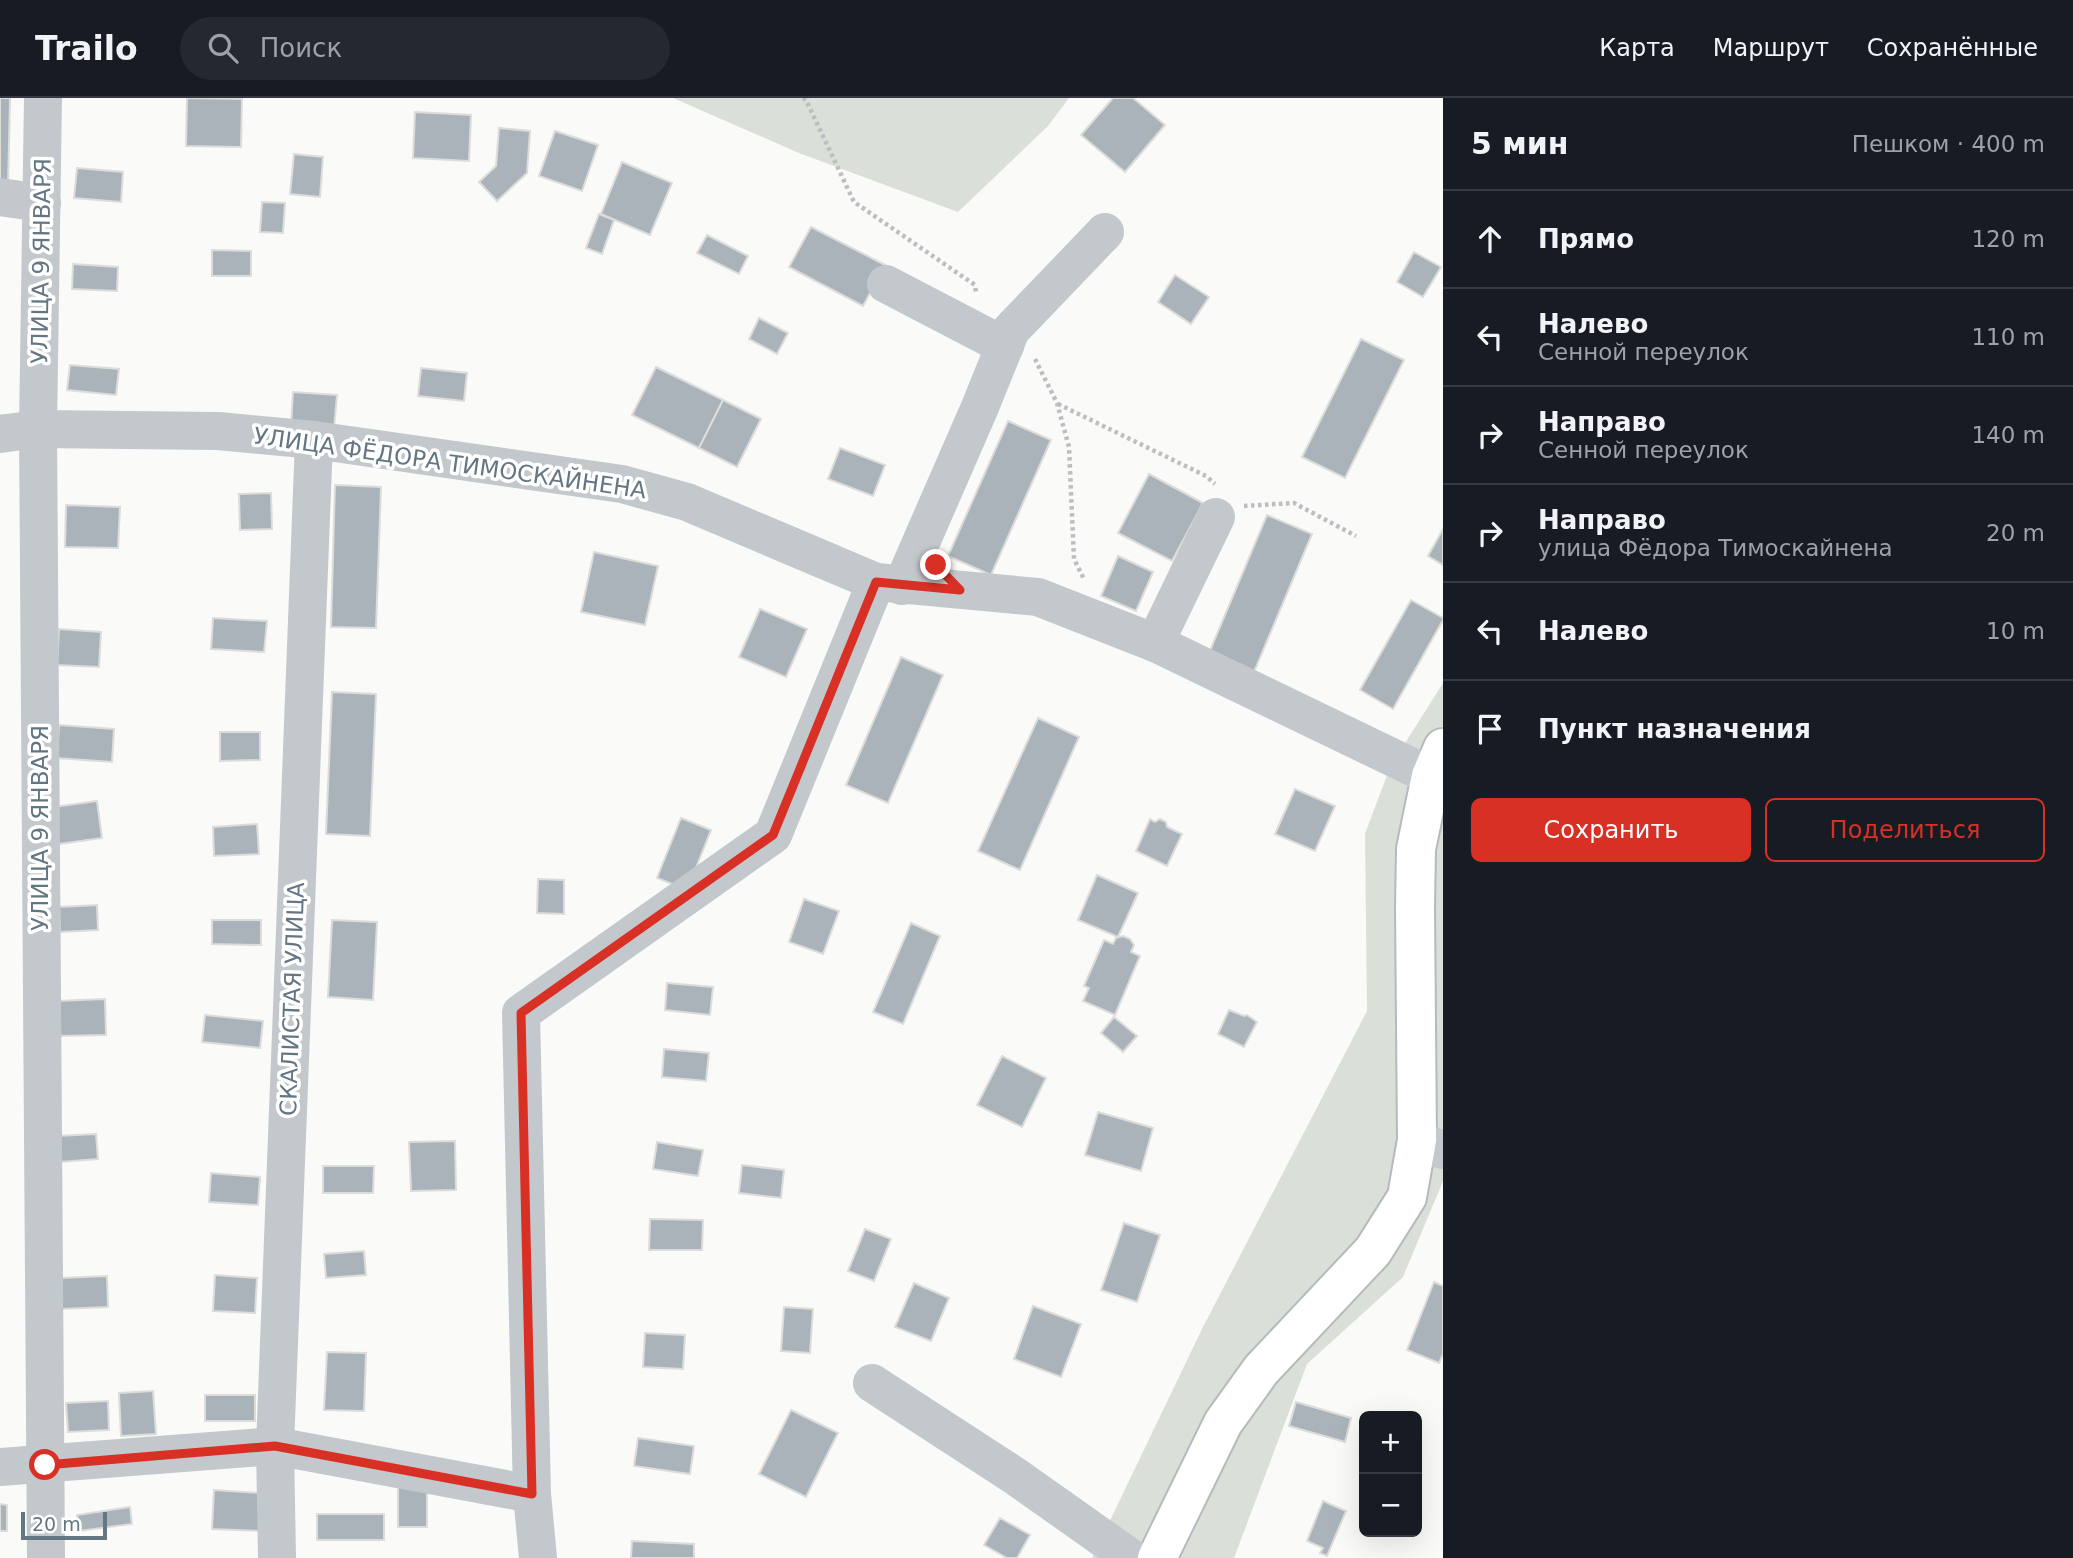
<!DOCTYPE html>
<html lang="ru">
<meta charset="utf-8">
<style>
:root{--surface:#171b24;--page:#242831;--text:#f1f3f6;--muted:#9ea1a6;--line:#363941;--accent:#d93025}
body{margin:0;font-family:"DejaVu Sans",sans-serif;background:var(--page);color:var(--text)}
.controls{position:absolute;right:21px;bottom:21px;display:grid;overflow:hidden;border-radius:10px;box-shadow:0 7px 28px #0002}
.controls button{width:63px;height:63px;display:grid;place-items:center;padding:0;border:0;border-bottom:2px solid var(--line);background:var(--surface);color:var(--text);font:35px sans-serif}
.scale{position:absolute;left:21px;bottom:18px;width:86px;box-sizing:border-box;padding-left:7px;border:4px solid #657683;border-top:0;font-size:19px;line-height:24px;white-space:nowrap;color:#657683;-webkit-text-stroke:5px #fff;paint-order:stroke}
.stop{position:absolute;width:21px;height:21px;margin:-16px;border:5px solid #d93025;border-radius:50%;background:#fff}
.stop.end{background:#d93025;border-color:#fff;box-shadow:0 2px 7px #0008}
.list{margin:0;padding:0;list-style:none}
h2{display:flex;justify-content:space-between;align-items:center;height:91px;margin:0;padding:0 28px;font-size:30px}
h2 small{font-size:23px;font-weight:400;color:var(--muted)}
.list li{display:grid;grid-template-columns:46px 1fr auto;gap:21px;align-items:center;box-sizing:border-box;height:98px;padding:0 28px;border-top:2px solid var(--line)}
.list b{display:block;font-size:26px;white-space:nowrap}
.list p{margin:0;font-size:23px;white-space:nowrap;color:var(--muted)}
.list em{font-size:23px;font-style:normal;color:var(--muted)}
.actions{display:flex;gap:14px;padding:21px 28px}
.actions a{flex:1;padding:16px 0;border:2px solid var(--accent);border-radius:10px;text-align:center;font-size:24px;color:var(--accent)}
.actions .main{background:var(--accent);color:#fff}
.icon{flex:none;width:38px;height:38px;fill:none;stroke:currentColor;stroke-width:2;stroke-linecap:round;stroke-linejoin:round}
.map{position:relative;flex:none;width:1443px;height:1460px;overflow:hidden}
header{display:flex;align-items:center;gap:42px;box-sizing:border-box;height:98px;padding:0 35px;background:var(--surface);border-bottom:2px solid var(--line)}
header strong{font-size:33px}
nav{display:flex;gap:38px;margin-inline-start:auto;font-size:24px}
.search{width:490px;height:63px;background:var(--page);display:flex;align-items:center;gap:18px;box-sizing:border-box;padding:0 24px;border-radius:38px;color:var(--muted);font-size:26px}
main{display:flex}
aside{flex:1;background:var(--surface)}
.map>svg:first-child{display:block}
.green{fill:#dadfd7}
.building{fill:#aab3b9;stroke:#dcdcda;stroke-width:2}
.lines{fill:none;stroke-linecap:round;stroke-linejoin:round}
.major-casing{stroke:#b5babe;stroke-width:42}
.path{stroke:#bbbfc2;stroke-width:4.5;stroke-dasharray:3.5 3.5;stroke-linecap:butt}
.minor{stroke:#c3c8cc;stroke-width:38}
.major{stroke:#fff;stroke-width:38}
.route{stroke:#d93025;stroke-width:9}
.labels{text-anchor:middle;stroke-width:7;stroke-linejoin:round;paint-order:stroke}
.street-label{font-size:23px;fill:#657683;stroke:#fff}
</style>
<header>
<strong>Trailo</strong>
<div class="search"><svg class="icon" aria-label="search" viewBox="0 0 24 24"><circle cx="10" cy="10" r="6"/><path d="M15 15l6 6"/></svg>Поиск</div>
<nav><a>Карта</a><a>Маршрут</a><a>Сохранённые</a></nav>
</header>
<main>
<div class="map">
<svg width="1443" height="1460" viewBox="0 0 1443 1460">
<rect width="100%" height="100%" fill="#fafaf8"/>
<!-- green -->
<g class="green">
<polygon points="673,0 1069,0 1048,28 958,114 799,55"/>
<polygon points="1443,585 1443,1083 1403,1179 1307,1266 1234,1460 1092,1460 1202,1231 1367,913 1365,736 1390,669"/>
</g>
<!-- building -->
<g class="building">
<polygon points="0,0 10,0 8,88 0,88"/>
<polygon points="187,0 242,1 241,49 186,48"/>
<polygon points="1113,0 1133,0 1165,27 1125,74 1081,37"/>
<polygon points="415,14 471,17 469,63 413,60"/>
<polygon points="499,30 530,33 527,75 497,103 479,84 496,68"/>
<polygon points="555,33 598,47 582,93 539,78"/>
<polygon points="294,56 323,59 320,99 290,96"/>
<polygon points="622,64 672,85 650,137 601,116"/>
<polygon points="77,70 123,74 121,104 74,100"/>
<polygon points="262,104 285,105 283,135 260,134"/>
<polygon points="599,116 614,122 602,156 586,150"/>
<polygon points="811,129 885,167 863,208 789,169"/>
<polygon points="707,137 748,158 739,176 697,155"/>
<polygon points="212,152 251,153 251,178 212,178"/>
<polygon points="1414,154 1441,169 1423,199 1397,184"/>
<polygon points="73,166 118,169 117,193 72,191"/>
<polygon points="1175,177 1209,199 1191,226 1158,204"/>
<polygon points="759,220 788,235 777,256 749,241"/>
<polygon points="1361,241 1404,262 1345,380 1302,359"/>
<polygon points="70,267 119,271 116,297 67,292"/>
<polygon points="656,269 723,302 699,350 632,317"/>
<polygon points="421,270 467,275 464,303 418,298"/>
<polygon points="293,294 337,297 334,330 291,328"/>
<polygon points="723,302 761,321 737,369 699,350"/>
<polygon points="1008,323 1051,342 991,477 948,458"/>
<polygon points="840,350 885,367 873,398 828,381"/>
<polygon points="1149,376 1203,405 1172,463 1118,435"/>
<polygon points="335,387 381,389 376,530 331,529"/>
<polygon points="271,395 272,431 240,432 239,396"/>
<polygon points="66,407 120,409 118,450 65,449"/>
<polygon points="1267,417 1312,436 1254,574 1209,555"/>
<polygon points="1443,431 1443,467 1428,458"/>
<polygon points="594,454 658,468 645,527 581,514"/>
<polygon points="1118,458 1153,474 1136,513 1101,498"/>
<polygon points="1411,502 1443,520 1443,522 1393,611 1360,592"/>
<polygon points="760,511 807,531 786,579 739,559"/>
<polygon points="213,520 267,523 264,554 211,551"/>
<polygon points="59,531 101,534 99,569 57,567"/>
<polygon points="901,559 943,577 888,705 846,687"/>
<polygon points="332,594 376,596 370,738 326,736"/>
<polygon points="1038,620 1079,639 1020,772 978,753"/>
<polygon points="59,627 114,631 112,664 57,660"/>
<polygon points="220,634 260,634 260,662 220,663"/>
<polygon points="1295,691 1335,708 1315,753 1275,736"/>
<polygon points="97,703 102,740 59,746 54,709"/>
<polygon points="681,720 711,732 687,792 657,780"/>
<polygon points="1150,721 1155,724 1160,721 1166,724 1167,729 1182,736 1167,768 1136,753"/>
<polygon points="257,726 259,756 214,758 213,729"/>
<polygon points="1097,777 1138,795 1118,839 1078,822"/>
<polygon points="538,781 564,782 564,816 537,815"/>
<polygon points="804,801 839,813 823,856 789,844"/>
<polygon points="97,807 98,832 60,834 59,809"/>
<polygon points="212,822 261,822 261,847 212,846"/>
<polygon points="332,822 377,824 373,902 328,899"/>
<polygon points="911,825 940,838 903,926 873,914"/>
<polygon points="1123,838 1130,841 1134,847 1131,854 1140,858 1115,917 1083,903 1089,890 1084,888 1104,842 1113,846 1116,840"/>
<polygon points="667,885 713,889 710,917 665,912"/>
<polygon points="105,901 106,937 57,938 56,903"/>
<polygon points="1229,912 1244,918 1247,917 1257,924 1244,949 1218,936"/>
<polygon points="205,917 263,923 260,950 202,944"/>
<polygon points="1114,919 1137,938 1123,954 1101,935"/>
<polygon points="664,951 709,955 706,983 662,979"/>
<polygon points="1002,958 1046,980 1022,1029 977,1007"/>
<polygon points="1098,1014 1153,1030 1141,1073 1085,1057"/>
<polygon points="96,1036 98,1061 59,1064 57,1038"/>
<polygon points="455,1043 456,1092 411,1093 409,1044"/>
<polygon points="657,1044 703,1052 698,1078 653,1071"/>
<polygon points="742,1067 784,1072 781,1100 739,1095"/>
<polygon points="323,1068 374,1068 373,1095 323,1095"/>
<polygon points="211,1075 260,1079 258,1107 209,1104"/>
<polygon points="650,1121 703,1122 702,1152 649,1152"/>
<polygon points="1124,1125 1160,1137 1137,1204 1101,1192"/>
<polygon points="865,1131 891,1141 874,1183 848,1173"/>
<polygon points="364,1153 366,1177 326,1180 324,1156"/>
<polygon points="215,1177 257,1180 255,1215 213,1213"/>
<polygon points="107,1178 108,1209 61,1211 60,1180"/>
<polygon points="1434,1184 1443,1188 1443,1256 1439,1265 1407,1252"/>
<polygon points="914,1185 949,1200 931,1243 895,1229"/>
<polygon points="1033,1208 1081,1226 1061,1279 1014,1261"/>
<polygon points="784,1209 813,1211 810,1255 781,1253"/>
<polygon points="645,1235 685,1237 683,1271 643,1269"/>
<polygon points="327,1254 366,1255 364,1313 324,1312"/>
<polygon points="153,1293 156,1336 121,1338 119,1295"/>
<rect x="205" y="1297" width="50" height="26"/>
<polygon points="108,1303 109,1332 68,1334 66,1305"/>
<polygon points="1296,1304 1351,1320 1345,1344 1289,1328"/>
<polygon points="791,1312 838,1335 806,1399 759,1376"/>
<polygon points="638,1340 694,1348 690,1376 634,1368"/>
<polygon points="427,1382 427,1429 398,1429 398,1383"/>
<polygon points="214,1392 260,1395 259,1433 212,1431"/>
<polygon points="1323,1403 1346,1413 1327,1458 1320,1455 1323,1450 1307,1443"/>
<polygon points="0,1406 7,1407 7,1433 0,1433"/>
<polygon points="130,1409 132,1426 79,1433 77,1417"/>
<rect x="317" y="1416" width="67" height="26"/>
<polygon points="1000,1420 1030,1437 1017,1460 1007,1460 984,1447"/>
<polygon points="632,1443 694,1446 694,1460 631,1460"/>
</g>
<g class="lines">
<defs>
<polyline id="major" points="1157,1460 1223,1325 1261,1272 1373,1153 1407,1099 1417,1042 1415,809 1416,751 1431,678 1443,650"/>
</defs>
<!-- major casing -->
<use href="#major" class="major-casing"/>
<!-- path -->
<g class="path">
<polyline points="803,0 806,2 854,104 975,187 976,195"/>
<polyline points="1035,261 1057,305 1069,349 1074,461 1084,481"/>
<polyline points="1058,306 1206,378 1215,386"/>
<polyline points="1244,408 1294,405 1356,438"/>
</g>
<!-- minor -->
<g class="minor">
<polyline points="43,0 38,331 46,1460"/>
<polyline points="0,99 42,105"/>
<polyline points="886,186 1005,248"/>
<polyline points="0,336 38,331 218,333 314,342 622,386 687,404 876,484 1038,499 1155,545 1431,678"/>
<polyline points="902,488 980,309 1011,232 1105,134"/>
<polyline points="1155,545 1216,419"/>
<polyline points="1417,1042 1443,1052"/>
<polyline points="872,1285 1015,1378 1131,1460"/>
<polyline points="0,1369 275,1348 532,1396"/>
<polyline points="277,1460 275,1348 314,342"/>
<polyline points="538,1460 532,1396 521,915 773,737 876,484"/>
</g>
<!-- major -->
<use href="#major" class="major"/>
</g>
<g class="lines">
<!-- route -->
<polyline class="route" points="45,1367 275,1348 532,1396 521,915 773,737 876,484 960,492 936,467"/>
</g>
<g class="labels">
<!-- street labels -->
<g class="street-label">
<text transform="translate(41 163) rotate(-89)" y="8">УЛИЦА 9 ЯНВАРЯ</text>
<text transform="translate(450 365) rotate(8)" y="8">УЛИЦА ФЁДОРА ТИМОСКАЙНЕНА</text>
<text transform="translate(40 730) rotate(-90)" y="8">УЛИЦА 9 ЯНВАРЯ</text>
<text transform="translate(292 901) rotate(-88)" y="8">СКАЛИСТАЯ УЛИЦА</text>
</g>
</g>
</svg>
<div class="controls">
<button>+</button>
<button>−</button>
</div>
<div class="scale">20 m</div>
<div class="stop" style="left:45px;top:1367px"></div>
<div class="stop end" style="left:936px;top:467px"></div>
</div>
<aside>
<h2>5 мин<small>Пешком · 400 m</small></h2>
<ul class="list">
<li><svg class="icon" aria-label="ahead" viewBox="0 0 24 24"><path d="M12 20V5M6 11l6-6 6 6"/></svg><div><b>Прямо</b></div><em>120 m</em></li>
<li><svg class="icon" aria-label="left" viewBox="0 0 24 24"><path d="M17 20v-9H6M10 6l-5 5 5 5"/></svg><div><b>Налево</b><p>Сенной переулок</p></div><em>110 m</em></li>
<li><svg class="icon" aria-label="right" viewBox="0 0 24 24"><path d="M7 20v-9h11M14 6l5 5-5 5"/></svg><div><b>Направо</b><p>Сенной переулок</p></div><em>140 m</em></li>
<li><svg class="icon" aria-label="right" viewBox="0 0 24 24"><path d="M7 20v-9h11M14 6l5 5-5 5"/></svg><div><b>Направо</b><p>улица Фёдора Тимоскайнена</p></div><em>20 m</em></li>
<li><svg class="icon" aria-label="left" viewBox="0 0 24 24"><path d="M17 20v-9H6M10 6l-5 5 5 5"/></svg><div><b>Налево</b></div><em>10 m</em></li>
<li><svg class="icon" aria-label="arrive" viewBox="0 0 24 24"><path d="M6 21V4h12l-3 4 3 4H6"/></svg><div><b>Пункт назначения</b></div></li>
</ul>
<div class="actions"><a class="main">Сохранить</a><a>Поделиться</a></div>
</aside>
</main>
